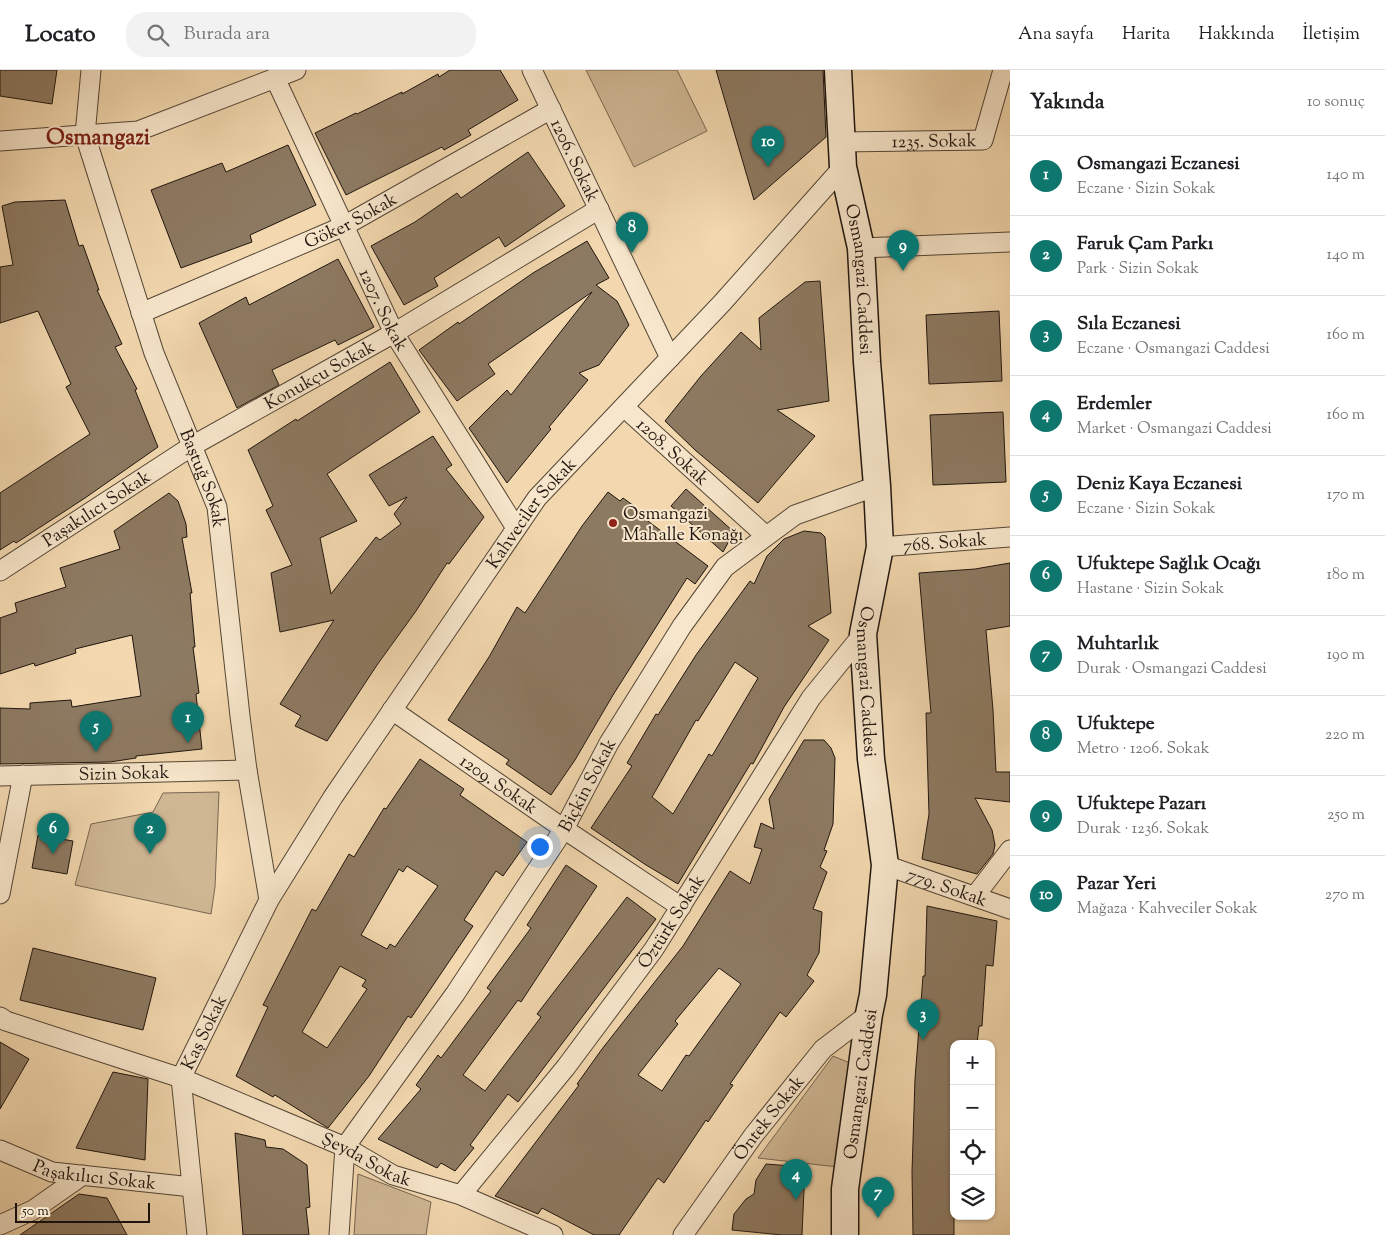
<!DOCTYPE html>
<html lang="tr">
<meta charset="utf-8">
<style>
:root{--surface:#fff;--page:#f2f2f2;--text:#202124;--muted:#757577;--line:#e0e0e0;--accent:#0f766e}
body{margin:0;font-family:"Sorts Mill Goudy",serif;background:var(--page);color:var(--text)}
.controls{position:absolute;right:15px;bottom:15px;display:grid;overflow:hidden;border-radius:10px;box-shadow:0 1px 4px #0004}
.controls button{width:45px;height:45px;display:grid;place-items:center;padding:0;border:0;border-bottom:1px solid var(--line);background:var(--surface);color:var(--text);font:25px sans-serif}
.scale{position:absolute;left:15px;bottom:12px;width:135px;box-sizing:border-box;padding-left:5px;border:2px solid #1f150e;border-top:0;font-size:14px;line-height:18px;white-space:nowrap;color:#1f150e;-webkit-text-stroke:4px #f7e6cb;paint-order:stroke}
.you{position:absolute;left:539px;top:776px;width:18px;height:18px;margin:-12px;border:4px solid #fff;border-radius:50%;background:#1a73e8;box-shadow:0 0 0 8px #1a73e833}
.badge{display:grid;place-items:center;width:32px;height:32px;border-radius:50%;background:var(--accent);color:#fff;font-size:16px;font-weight:700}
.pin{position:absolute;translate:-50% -41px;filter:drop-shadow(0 1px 2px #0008)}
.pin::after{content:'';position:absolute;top:26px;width:18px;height:15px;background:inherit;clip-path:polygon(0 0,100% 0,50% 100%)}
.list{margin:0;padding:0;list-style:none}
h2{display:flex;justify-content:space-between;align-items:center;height:65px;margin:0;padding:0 20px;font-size:21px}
h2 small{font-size:16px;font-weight:400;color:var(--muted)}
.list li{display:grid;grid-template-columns:32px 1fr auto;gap:15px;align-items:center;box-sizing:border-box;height:80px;padding:0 20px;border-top:1px solid var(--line)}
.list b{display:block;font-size:19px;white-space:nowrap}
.list p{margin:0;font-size:16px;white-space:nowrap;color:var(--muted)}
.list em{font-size:16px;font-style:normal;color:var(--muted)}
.icon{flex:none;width:28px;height:28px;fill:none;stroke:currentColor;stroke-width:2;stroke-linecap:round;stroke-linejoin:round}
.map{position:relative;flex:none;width:1010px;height:1165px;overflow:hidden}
header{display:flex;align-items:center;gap:30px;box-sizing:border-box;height:70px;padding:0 25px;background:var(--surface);border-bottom:1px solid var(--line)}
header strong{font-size:24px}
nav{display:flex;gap:28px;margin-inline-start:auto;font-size:18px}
.search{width:350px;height:45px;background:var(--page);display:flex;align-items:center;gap:12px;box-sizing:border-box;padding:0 18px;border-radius:20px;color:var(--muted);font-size:19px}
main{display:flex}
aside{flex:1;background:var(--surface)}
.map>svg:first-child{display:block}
.green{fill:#cfb794;stroke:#776651}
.building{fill:#8d7a62;stroke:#1f150e;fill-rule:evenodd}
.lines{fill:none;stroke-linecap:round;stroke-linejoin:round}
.minor-casing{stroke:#544636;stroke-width:21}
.secondary-casing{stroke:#1f150e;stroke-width:29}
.minor{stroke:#f7e6cb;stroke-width:19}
.secondary{stroke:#f7e6cb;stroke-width:26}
.poi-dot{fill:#8f2418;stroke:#f7e6cb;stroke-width:2}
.labels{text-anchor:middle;stroke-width:4;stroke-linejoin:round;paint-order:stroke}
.street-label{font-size:18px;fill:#1f150e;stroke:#f7e6cb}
.poi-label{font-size:18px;fill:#1f150e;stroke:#f7e6cb;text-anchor:start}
.district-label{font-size:22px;font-weight:bold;fill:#7a1f14;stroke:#f7e6cb}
</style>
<header>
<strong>Locato</strong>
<div class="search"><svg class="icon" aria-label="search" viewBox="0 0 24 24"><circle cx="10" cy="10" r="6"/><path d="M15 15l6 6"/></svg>Burada ara</div>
<nav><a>Ana sayfa</a><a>Harita</a><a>Hakkında</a><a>İletişim</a></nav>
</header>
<main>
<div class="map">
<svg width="1010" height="1165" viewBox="0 0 1010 1165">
<rect width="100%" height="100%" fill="#f3d8af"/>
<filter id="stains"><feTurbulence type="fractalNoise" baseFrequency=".004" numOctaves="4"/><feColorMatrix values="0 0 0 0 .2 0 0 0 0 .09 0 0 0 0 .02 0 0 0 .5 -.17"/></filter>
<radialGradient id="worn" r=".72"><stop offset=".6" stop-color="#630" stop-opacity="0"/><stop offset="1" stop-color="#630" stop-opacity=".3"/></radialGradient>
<!-- green -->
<g class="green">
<polygon points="586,0 677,0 707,61 634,97"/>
<polygon points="219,722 215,817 211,844 75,815 91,754 153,742 163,723"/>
<polygon points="833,986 850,993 838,1097 758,1088"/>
<polygon points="358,1104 431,1132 426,1165 354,1165"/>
</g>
<!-- building -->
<g class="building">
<polygon points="0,0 57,0 52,34 0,26"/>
<polygon points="450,0 500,0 518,30 468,60 471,65 444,80 442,77 346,125 315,63 356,43 357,44 402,22 402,24 438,4 439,7"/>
<polygon points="716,0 823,0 826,67 754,130"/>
<polygon points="288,75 316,135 250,165 252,172 181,198 151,120 222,93 226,102"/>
<polygon points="528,82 565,136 505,177 499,167 434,208 438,216 404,235 371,176 415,152 457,123 461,128"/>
<polygon points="65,130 79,176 83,175 99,220 97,220 122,274 115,277 137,319 135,320 158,377 85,428 16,473 14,471 0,480 0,423 90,364 66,317 71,314 38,241 0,253 0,197 13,195 2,136 15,132"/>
<polygon points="587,171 609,208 596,215 617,231 629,255 599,295 579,303 588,310 549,357 551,359 507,413 469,358 507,320 511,325 592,222 488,294 495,304 457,331 419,280 458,252 459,254 533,203"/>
<polygon points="338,189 374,257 338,275 335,270 272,300 279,315 237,338 199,253 246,227 249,235"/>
<polygon points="820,211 829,331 777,340 815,366 758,433 695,380 665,351 701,306 741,262 761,280 759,248 805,212"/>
<polygon points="999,241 1002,311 929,314 926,245"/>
<polygon points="390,292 420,342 327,404 357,451 320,468 331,524 376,467 380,470 401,454 394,444 407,427 389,436 369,405 433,366 452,395 446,399 484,447 449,494 447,493 416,541 377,595 327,671 295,656 301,646 280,634 334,550 280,562 271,503 292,495 266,440 273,436 248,380 296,349 297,351"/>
<polygon points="1003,342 1006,412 933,415 930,345"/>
<polygon points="686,419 734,462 723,482 671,436"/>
<polygon points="608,422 620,431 623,428 634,436 633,440 708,496 695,514 687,508 613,625 575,690 551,725 506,694 509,690 448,650 489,587 517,537 525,543 582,456"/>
<polygon points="169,423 178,431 186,454 187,467 182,468 192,523 190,523 195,577 193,577 199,623 196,624 202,679 136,686 136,688 110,692 0,694 0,638 30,639 30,633 71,630 72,637 141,626 132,565 75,579 76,583 35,596 34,593 0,604 0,548 17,542 15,533 66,517 60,498 120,479 114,461"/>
<path d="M804 461 821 463 825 467 831 543 808 556 829 570 784 637 753 694 751 693 678 814 646 795 591 758 632 696 627 693 656 644 658 645 696 585 750 511 754 514 767 486 784 469ZM735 592 758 608 712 686 709 684 673 744 652 727 696 650 698 651Z"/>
<polygon points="1010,493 1010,556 986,560 993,640 996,702 1010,702 1010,732 975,728 992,760 995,775 993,784 977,804 922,789 929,744 926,643 931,643 919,503 975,499"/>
<path d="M804 670H824L831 678 835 688 833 754 824 780 827 781 820 797 827 802 813 839 822 842 819 883 807 905 814 911 786 947 780 942 730 1014 733 1015 708 1052 706 1050 664 1113 658 1108 619 1165H594L542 1138 538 1144 495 1126 579 1015 577 1014 602 979 683 876 730 801 750 814 762 779 754 777 761 753 774 759 769 729ZM719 898 741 914 689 986 686 985 662 1021 638 1005 678 954 675 951Z"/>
<path d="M420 689 464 719 460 725 527 772 503 806 496 801 464 850 473 856 411 948 408 946 369 1006 328 1058 275 1025 273 1027 236 1006 268 937 263 935 312 839 316 841 349 784 354 787 384 738 386 739ZM407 796 438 816 395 877 390 874 387 879 361 865 399 799 403 802ZM340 896 366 910 362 916 367 919 327 978 302 962Z"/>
<polygon points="38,765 73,771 67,804 32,798"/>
<polygon points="566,795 597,816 521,932 518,930 463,1005 485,1021 541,947 537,944 627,827 656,849 518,1032 508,1024 470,1075 474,1078 455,1101 441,1093 437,1098 378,1069 421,1019 416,1015 438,985 441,988 491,921 487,918 531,858 527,855"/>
<polygon points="927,836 997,851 993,896 986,895 982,956 979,956 977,974 954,974 954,1165 913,1165 912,1102 915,1009 923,906 925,906"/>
<polygon points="33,878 156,908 143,960 20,930"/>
<polygon points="0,972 29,989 0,1039"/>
<polygon points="113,1002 148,1009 145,1090 76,1078"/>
<polygon points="235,1063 265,1070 266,1077 283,1079 307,1095 310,1137 306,1138 309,1165 243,1165"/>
<polygon points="766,1094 805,1097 802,1165 782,1165 732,1160 734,1144 746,1129 754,1124 756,1110"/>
<polygon points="79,1124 107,1128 127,1165 20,1165"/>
</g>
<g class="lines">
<defs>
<g id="minor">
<path id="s1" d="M91 0 85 65 154 283 217 437 240 646 247 700 269 830"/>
<path id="s2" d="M532 0 670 288"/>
<path id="s3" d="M275 8 394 263 516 458"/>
<polyline points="0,71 138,61 296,0"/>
<path id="s4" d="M842 72 983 70 1003 0"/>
<polyline points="861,178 1010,172"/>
<path id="s5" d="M141 243 344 156 551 39"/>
<path id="s6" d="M624 337 766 466"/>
<path id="s7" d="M880 477 1010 467"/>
<path id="s8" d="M0 501 192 376 394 263 599 139"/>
<path id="s9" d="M392 640 564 759 681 837"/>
<path id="s10" d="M0 706 247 700"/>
<path id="s11" d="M885 795 1010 839"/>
<polyline points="0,824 23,705"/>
<polyline points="975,826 1010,780"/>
<path id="s12" d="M0 947 6 951 181 1008 345 1077 393 1105 461 1125 553 1165"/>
<path id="s13" d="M0 1080 52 1102 192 1117"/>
<path id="s14" d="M461 1125 566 997 654 879 811 628 863 564"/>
<polyline points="0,1155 33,1140 83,1105"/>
<path id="s15" d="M197 1165 181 1008 269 830 333 727 537 428 722 233 843 97"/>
<path id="s16" d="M339 1165 345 1077 455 924 564 759 609 673 682 556 725 497 795 445 877 416"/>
<path id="s17" d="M683 1165 753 1066 823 979 869 944"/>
</g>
<g id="secondary">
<path id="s18" d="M838 0 843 97 861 178 867 292 877 416 880 477 863 564 871 689 885 795 873 925 869 944 845 1119V1165"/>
</g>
</defs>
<!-- minor casing -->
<use href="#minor" class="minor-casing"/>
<!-- secondary casing -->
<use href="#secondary" class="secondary-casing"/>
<!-- minor -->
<use href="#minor" class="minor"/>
<!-- secondary -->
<use href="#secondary" class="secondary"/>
</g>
<!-- markers -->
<circle class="poi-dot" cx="613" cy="453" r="5"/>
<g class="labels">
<!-- street labels -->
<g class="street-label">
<text dy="6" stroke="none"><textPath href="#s4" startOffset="92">1235. Sokak</textPath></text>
<text dy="6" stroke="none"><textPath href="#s2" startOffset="100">1206. Sokak</textPath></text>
<text dy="6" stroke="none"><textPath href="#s5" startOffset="229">Göker Sokak</textPath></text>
<text dy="6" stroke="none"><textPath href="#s18" startOffset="211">Osmangazi Caddesi</textPath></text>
<text dy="6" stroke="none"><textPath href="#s3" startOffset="256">1207. Sokak</textPath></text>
<text dy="6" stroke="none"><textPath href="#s8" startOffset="375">Konukçu Sokak</textPath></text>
<text dy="6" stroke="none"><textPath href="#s6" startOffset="66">1208. Sokak</textPath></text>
<text dy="6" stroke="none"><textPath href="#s1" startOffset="429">Baştuğ Sokak</textPath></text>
<text dy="6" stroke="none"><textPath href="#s8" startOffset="115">Paşakılıcı Sokak</textPath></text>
<text dy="6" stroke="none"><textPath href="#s15" startOffset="824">Kahveciler Sokak</textPath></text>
<text dy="6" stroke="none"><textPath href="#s7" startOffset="65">768. Sokak</textPath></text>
<text dy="6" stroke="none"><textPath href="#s18" startOffset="616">Osmangazi Caddesi</textPath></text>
<text dy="6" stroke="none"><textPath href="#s10" startOffset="124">Sizin Sokak</textPath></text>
<text dy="6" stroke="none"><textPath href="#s9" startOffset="130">1209. Sokak</textPath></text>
<text dy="6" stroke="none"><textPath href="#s16" startOffset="524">Biçkin Sokak</textPath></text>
<text dy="6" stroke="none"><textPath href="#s11" startOffset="66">779. Sokak</textPath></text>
<text dy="6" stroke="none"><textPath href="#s14" startOffset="345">Öztürk Sokak</textPath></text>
<text dy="6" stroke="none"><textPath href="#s15" startOffset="209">Kaş Sokak</textPath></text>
<text transform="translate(860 1014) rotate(-82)" y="6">Osmangazi Caddesi</text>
<text dy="6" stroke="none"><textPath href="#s17" startOffset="145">Öntek Sokak</textPath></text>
<text dy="6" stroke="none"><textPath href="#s12" startOffset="394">Şeyda Sokak</textPath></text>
<text dy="6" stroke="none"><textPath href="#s13" startOffset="99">Paşakılıcı Sokak</textPath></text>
</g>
<!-- poi labels -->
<g class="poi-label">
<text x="623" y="449">Osmangazi<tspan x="623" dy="21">Mahalle Konağı</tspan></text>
</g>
<!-- district labels -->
<g class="district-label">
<text x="98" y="74">Osmangazi</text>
</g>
</g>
<rect width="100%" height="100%" filter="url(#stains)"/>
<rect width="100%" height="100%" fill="url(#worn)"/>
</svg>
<div class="controls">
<button>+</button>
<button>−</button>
<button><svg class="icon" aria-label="locate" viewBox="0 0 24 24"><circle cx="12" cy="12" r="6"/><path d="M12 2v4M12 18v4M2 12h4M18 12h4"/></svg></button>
<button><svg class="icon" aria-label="layers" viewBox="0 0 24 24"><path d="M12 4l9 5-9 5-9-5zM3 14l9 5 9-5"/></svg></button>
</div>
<div class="scale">50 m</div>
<div class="you"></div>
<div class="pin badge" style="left:188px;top:673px">1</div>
<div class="pin badge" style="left:150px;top:784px">2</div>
<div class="pin badge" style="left:923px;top:970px">3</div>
<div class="pin badge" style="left:796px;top:1130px">4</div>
<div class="pin badge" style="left:96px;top:682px">5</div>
<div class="pin badge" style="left:53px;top:784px">6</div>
<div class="pin badge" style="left:878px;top:1148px">7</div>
<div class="pin badge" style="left:632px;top:183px">8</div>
<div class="pin badge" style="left:903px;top:201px">9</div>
<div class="pin badge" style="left:768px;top:97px">10</div>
</div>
<aside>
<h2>Yakında<small>10 sonuç</small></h2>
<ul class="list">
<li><span class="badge">1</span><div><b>Osmangazi Eczanesi</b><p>Eczane · Sizin Sokak</p></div><em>140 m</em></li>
<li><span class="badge">2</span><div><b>Faruk Çam Parkı</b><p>Park · Sizin Sokak</p></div><em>140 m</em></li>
<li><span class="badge">3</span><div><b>Sıla Eczanesi</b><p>Eczane · Osmangazi Caddesi</p></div><em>160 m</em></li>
<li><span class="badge">4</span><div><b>Erdemler</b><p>Market · Osmangazi Caddesi</p></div><em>160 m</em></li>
<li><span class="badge">5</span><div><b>Deniz Kaya Eczanesi</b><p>Eczane · Sizin Sokak</p></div><em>170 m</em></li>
<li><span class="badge">6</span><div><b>Ufuktepe Sağlık Ocağı</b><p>Hastane · Sizin Sokak</p></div><em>180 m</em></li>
<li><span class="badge">7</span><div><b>Muhtarlık</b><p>Durak · Osmangazi Caddesi</p></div><em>190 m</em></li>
<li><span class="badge">8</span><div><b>Ufuktepe</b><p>Metro · 1206. Sokak</p></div><em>220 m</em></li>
<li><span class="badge">9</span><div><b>Ufuktepe Pazarı</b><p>Durak · 1236. Sokak</p></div><em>250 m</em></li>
<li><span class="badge">10</span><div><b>Pazar Yeri</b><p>Mağaza · Kahveciler Sokak</p></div><em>270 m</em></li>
</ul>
</aside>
</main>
